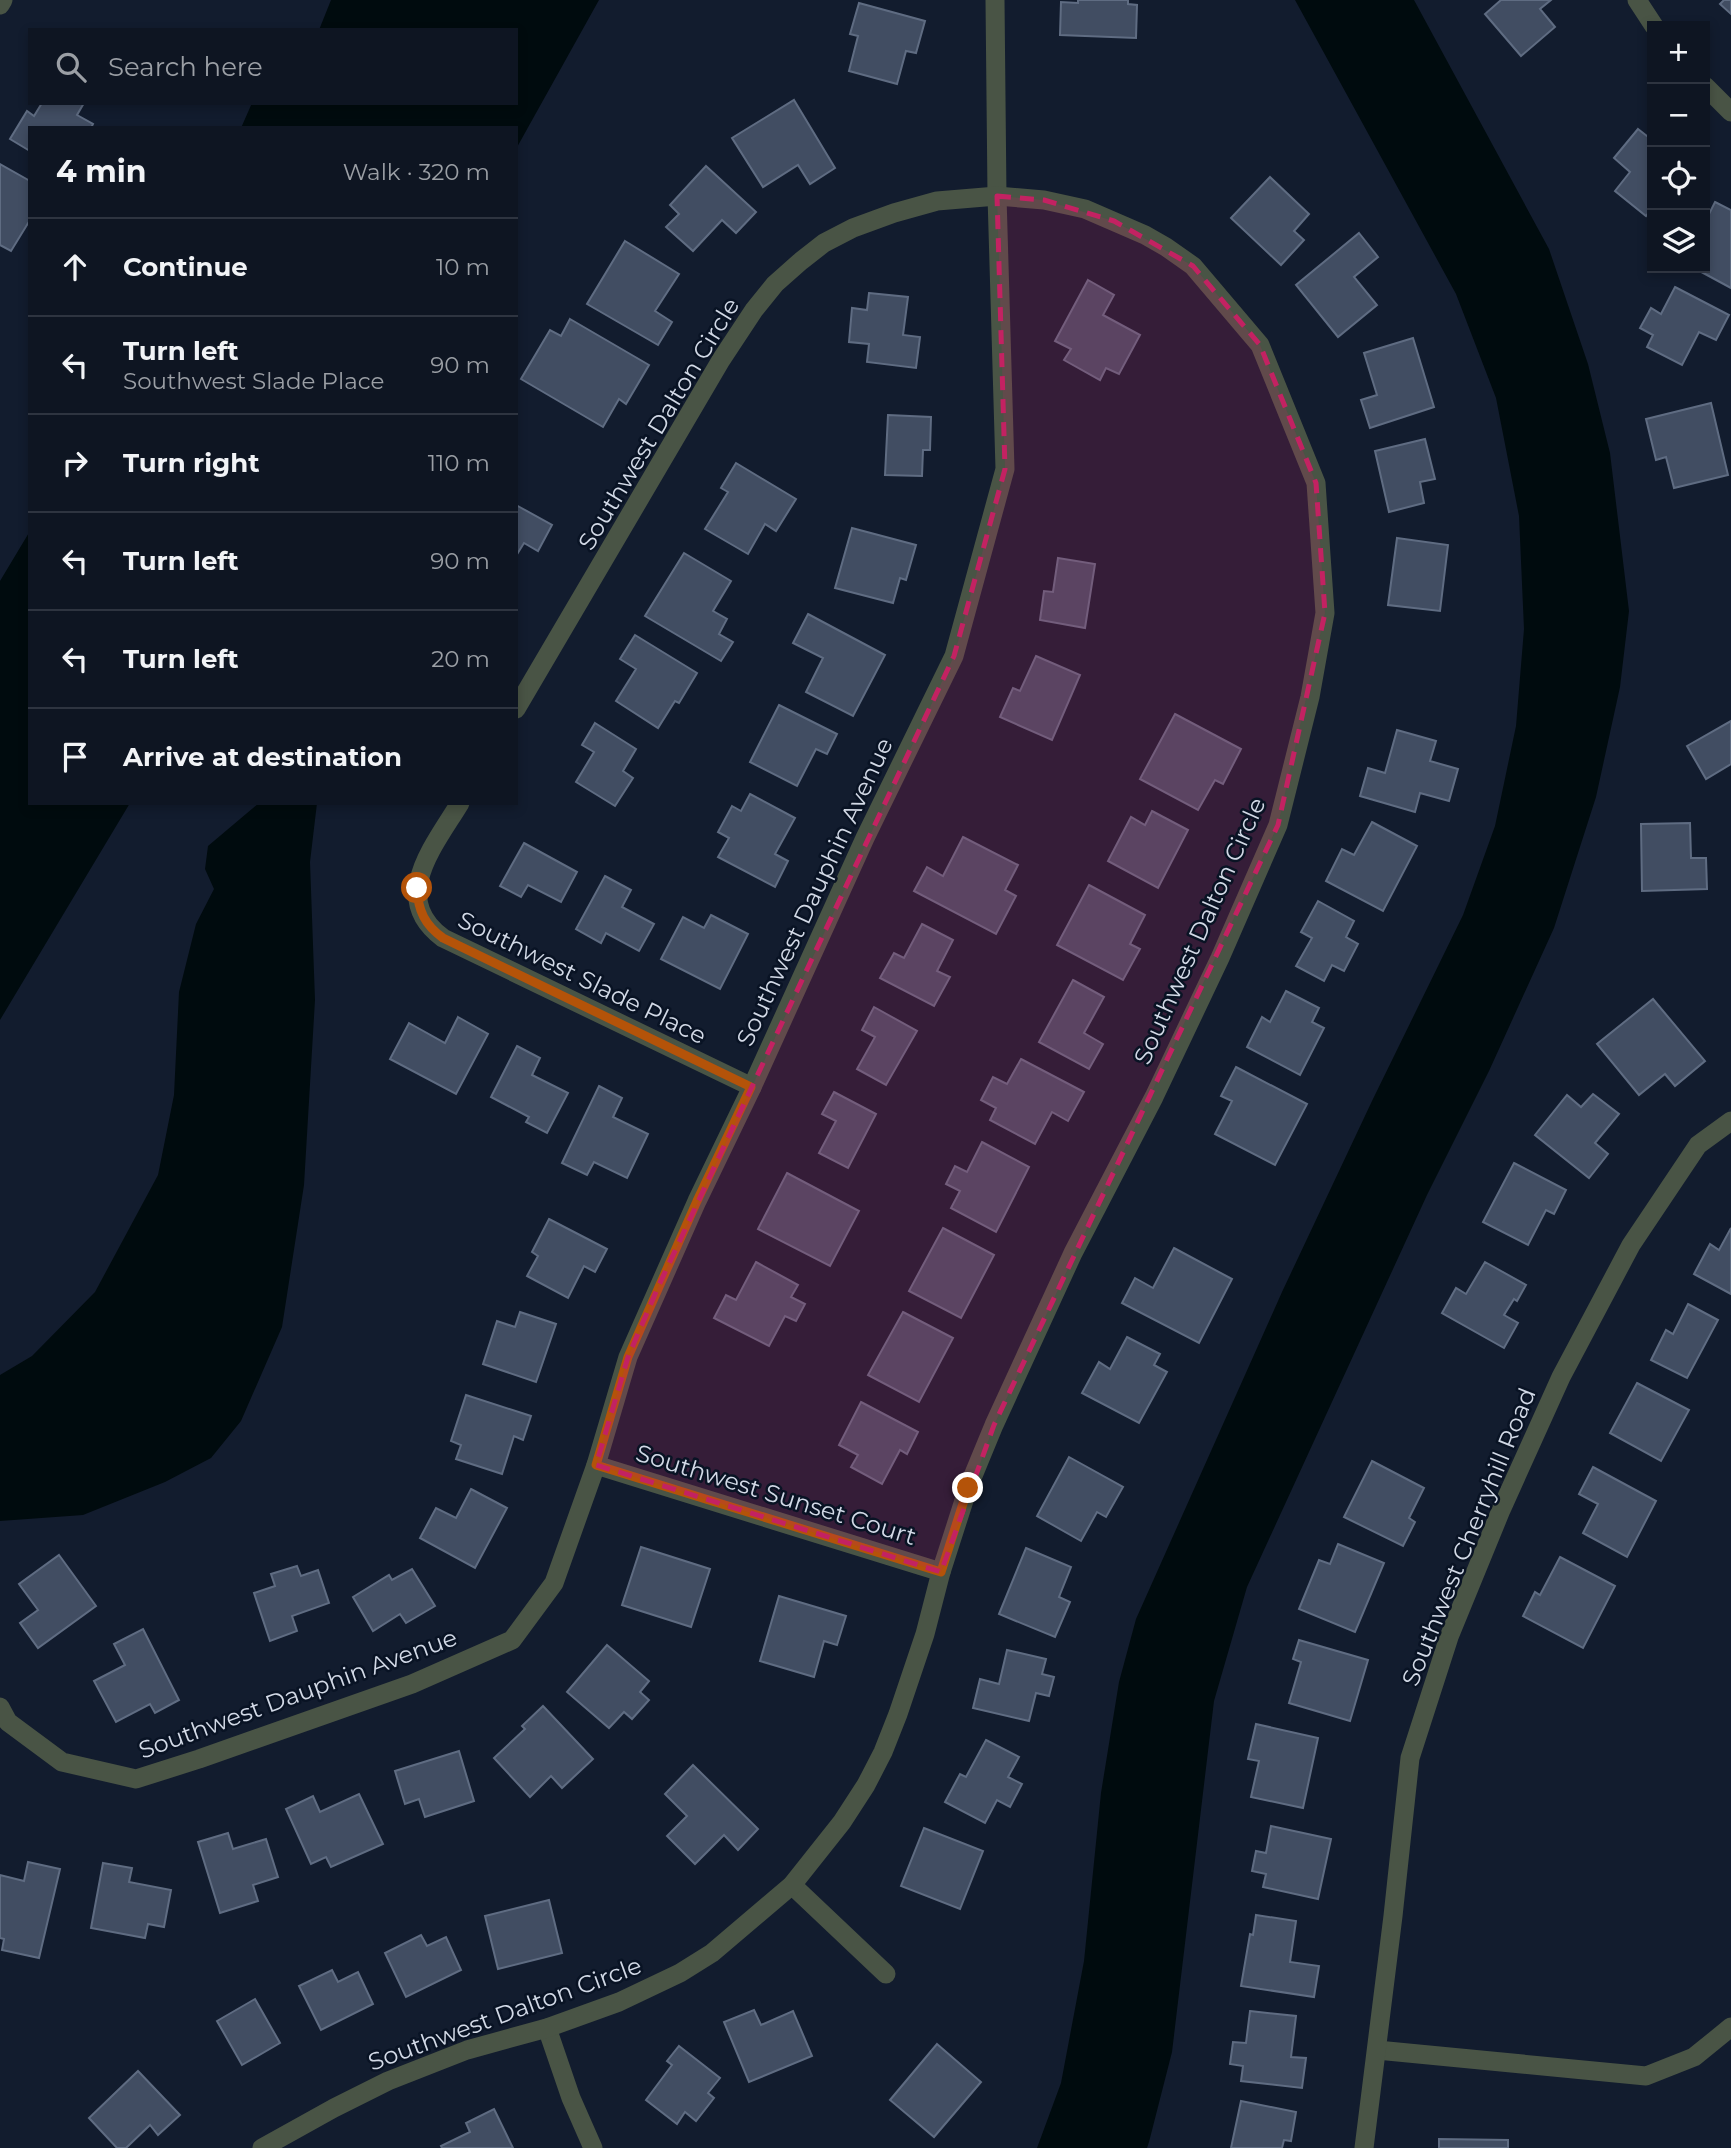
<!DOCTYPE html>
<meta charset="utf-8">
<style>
:root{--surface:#0e1522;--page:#171e2a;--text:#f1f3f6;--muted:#9b9fa5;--line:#2e3440}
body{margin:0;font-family:Montserrat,sans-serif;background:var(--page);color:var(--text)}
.controls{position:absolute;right:21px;top:21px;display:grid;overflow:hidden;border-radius:0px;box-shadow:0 4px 10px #0003}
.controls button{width:63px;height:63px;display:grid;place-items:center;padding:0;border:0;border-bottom:2px solid var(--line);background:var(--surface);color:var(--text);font:35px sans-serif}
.stop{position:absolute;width:21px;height:21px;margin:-16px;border:5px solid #b45309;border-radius:50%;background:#fff}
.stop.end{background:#b45309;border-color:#fff;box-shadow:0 2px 7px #0008}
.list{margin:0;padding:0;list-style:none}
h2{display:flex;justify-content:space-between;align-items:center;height:91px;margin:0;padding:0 28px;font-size:30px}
h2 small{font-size:23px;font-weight:400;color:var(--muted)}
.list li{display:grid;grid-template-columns:46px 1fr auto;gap:21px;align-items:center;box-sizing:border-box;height:98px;padding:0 28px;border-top:2px solid var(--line)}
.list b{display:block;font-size:26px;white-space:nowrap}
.list p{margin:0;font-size:23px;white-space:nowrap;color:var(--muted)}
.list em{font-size:23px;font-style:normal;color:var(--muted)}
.icon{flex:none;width:38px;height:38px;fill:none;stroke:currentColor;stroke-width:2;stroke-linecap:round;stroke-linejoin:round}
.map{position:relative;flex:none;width:1731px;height:2148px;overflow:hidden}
.search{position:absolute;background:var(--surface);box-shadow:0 4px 10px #0003;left:28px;top:28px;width:490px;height:77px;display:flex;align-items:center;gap:18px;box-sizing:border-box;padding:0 24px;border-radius:0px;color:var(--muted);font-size:26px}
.panel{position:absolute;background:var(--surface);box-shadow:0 4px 10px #0003;left:28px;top:126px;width:490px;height:679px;border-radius:0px}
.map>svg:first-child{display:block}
.water{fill:#000b0e}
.building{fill:#414d62;stroke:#5f6c82;stroke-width:2}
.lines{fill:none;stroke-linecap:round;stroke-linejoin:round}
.minor{stroke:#495445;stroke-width:19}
.route{stroke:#b45309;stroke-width:9}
.marked{fill:#c32262;fill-opacity:0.2;stroke:#c32262;stroke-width:5;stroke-dasharray:14 9;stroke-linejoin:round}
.labels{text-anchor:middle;stroke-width:5;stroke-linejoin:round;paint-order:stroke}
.street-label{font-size:24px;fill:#d2d9e6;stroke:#091324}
</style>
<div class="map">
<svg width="1731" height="2148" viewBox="0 0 1731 2148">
<rect width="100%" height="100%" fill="#121c2e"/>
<!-- water -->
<g class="water">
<polygon points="331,0 599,0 516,149 516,128 241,128 252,103 516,103 516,30 319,30"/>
<polygon points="1295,0 1414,0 1549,249 1588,364 1610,453 1629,611 1620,687 1596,797 1554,928 1489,1071 1427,1195 1247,1587 1214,1701 1172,2052 1149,2142 1147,2148 1037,2148 1061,2083 1084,1961 1101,1793 1119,1682 1136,1619 1282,1292 1372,1101 1463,915 1495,826 1516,726 1524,629 1519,516 1496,398 1456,294"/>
<polygon points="30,531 30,803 130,803 0,1020 0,581"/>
<polygon points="259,803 317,803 310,862 315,1000 304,1185 282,1327 241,1421 211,1458 165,1482 83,1515 0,1521 0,1375 32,1356 95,1292 158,1175 174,1095 179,992 196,924 214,889 205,869 208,846"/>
</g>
<!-- building -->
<g class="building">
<polygon points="1078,0 1128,0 1128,4 1137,5 1136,38 1060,35 1061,2 1078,3"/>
<polygon points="1501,0 1551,0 1540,9 1555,27 1521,56 1485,14"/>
<polygon points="1724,0 1731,0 1731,14 1720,4"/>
<polygon points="859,3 925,21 916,53 906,51 897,84 849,71 858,36 850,34"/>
<polygon points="794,100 835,168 810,184 798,165 763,187 732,138"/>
<polygon points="42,103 84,103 77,115 93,124 91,128 30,128 30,151 10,139 27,111 34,116"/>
<polygon points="1638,129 1652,140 1652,208 1646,216 1615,191 1630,172 1614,158"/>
<polygon points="0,164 30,181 30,220 11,251 0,245"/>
<polygon points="706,166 756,212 736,233 722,220 693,251 666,227 679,214 670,205"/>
<polygon points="1270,177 1309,214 1294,231 1304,240 1281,265 1231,218"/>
<polygon points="1715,202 1731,210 1731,288 1694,268 1705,268 1705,222"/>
<polygon points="1359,233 1378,257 1354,277 1377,305 1338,337 1296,285"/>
<polygon points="625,241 679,274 655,311 672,322 658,345 587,304"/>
<polygon points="1088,280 1114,295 1103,315 1140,335 1119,374 1106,368 1100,380 1064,360 1071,349 1055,341"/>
<polygon points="1675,287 1729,315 1716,340 1699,332 1682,365 1647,347 1653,335 1640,328 1651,308 1661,314"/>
<polygon points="869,293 908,297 903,335 920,337 916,368 867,362 869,344 849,342 852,308 867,310"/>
<polygon points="570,319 649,365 626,404 619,399 603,427 521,379 550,330 561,336"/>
<polygon points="1413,338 1434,407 1370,428 1361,400 1377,395 1364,353"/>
<polygon points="1711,403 1728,475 1674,488 1666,457 1656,460 1646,419"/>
<polygon points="888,415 931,417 930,450 923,450 922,476 885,475"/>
<polygon points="1425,439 1435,479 1420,482 1424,503 1389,512 1375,451"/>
<polygon points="736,463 796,499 776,531 765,524 748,554 705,529 728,492 721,488"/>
<polygon points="516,505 552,525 538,551 524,543 516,556"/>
<polygon points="852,528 916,545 906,580 900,578 893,603 835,588"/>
<polygon points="1397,538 1448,545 1440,611 1388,605"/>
<polygon points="684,553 731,581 713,611 727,619 719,634 733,642 721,661 645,616"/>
<polygon points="1058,558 1095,564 1085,628 1040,620 1044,591 1053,592"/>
<polygon points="808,614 885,655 853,716 806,692 823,658 793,643"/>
<polygon points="635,635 697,673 679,703 675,701 658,728 616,701 636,669 620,659"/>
<polygon points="1036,656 1080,675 1052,740 1000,717 1013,688 1020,691"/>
<polygon points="779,705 837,734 827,754 816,749 797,786 750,762"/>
<polygon points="1175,714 1241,749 1223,784 1215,780 1198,810 1140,779"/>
<polygon points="1731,721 1731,764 1706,779 1687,746"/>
<polygon points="595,723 636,749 623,771 633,778 615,806 576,782 594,752 582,745"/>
<polygon points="1397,730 1436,741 1430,761 1458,769 1449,801 1420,793 1415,812 1360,796 1368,768 1385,773"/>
<polygon points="750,794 795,818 775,854 788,861 775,887 718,857 729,838 718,832 732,806 741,811"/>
<polygon points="1152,811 1188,830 1158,888 1108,861 1131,817 1145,825"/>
<polygon points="1372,822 1417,846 1383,911 1326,881 1342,849 1354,855"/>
<polygon points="1690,823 1691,858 1706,858 1707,889 1642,891 1641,824"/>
<polygon points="963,837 1018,865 1005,890 1016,896 996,934 914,891 927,867 943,876"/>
<polygon points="524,843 577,872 561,902 528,885 521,897 500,886"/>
<polygon points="605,876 631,890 622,907 654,924 639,951 606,933 601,943 576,929"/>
<polygon points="1089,885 1145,915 1130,944 1140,949 1123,980 1057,945"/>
<polygon points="1318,901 1354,921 1346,937 1358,944 1344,971 1332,965 1324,981 1296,966 1312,938 1301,932"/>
<polygon points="711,915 748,934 720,989 661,959 683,917 704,928"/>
<polygon points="922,924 953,940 937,971 950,977 934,1006 880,978 894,953 904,958"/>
<polygon points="1073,980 1104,997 1084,1033 1103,1044 1089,1069 1039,1042"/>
<polygon points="1286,991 1319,1008 1312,1022 1324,1028 1300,1075 1247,1047 1262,1017 1270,1022"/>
<polygon points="1653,999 1705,1061 1675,1086 1665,1074 1639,1095 1597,1044"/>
<polygon points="874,1007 917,1031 886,1085 857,1069 875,1037 862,1030"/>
<polygon points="458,1017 488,1034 456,1094 390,1059 409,1023 445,1043"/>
<polygon points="517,1046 540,1058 532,1075 568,1093 547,1133 526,1122 529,1117 491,1097"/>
<polygon points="1021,1059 1084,1092 1068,1121 1052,1112 1035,1144 990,1120 996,1108 981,1100 993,1077 1007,1084"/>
<polygon points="1236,1067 1307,1104 1275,1165 1215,1134 1232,1101 1221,1096"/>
<polygon points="599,1086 622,1098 613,1117 648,1134 627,1178 594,1162 587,1175 562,1163"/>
<polygon points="834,1092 876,1114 848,1168 819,1153 836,1121 822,1114"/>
<polygon points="1593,1094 1619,1114 1595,1143 1608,1154 1589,1178 1535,1135 1567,1095 1581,1107"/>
<polygon points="982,1142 1029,1167 996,1232 951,1208 960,1191 946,1184 955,1166 967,1172"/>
<polygon points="1514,1163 1566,1190 1554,1214 1546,1210 1528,1245 1483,1222"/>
<polygon points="787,1173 859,1211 830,1266 758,1229"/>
<polygon points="549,1219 607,1249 595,1272 584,1266 568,1298 527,1276 538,1256 532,1252"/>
<polygon points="943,1228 994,1255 961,1318 909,1291"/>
<polygon points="1731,1228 1731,1294 1694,1274 1710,1244 1719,1250"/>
<polygon points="1174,1248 1232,1279 1199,1343 1122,1303 1135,1278 1153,1288"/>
<polygon points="756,1262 798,1285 791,1297 805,1304 796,1321 785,1316 769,1346 714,1318 726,1295 736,1300"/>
<polygon points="1485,1262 1526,1285 1517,1301 1514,1299 1504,1315 1518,1323 1504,1348 1442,1313 1456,1288 1466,1294"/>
<polygon points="1688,1304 1718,1320 1687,1378 1651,1360 1666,1330 1673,1334"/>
<polygon points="520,1312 556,1324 536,1382 483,1364 497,1321 515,1327"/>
<polygon points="903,1312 953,1338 919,1402 868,1375"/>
<polygon points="1127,1337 1160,1354 1154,1365 1167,1372 1139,1423 1082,1393 1099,1362 1110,1369"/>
<polygon points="1637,1383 1689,1410 1661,1461 1610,1433"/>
<polygon points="466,1395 531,1416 523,1440 514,1436 502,1474 456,1459 461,1445 451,1441"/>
<polygon points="861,1402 918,1432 907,1454 900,1450 882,1484 851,1467 858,1455 839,1445"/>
<polygon points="1069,1457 1123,1487 1106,1517 1097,1512 1081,1541 1037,1516"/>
<polygon points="1372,1461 1424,1488 1409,1518 1415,1522 1403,1546 1344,1517"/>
<polygon points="1593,1467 1656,1501 1627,1557 1583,1533 1598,1504 1579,1494"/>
<polygon points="471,1489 507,1508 475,1568 420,1538 436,1508 456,1518"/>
<polygon points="1338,1544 1384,1563 1355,1632 1299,1609 1319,1560 1330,1564"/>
<polygon points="641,1547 710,1569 691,1627 622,1605"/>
<polygon points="1026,1548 1071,1567 1059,1597 1070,1602 1055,1637 999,1614"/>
<polygon points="59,1555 96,1606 38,1648 20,1623 38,1610 19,1584"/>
<polygon points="1560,1557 1615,1586 1583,1648 1523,1616 1535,1592 1540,1595"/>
<polygon points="297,1566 301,1576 318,1570 329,1603 292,1616 297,1631 270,1641 254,1593 275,1586 271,1574"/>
<polygon points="412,1569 435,1606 406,1623 400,1614 373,1631 353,1597 389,1575 392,1580"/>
<polygon points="779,1596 846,1616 837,1645 824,1641 814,1677 760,1661"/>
<polygon points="143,1629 179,1700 155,1713 150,1704 116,1722 94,1681 125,1665 114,1644"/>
<polygon points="1299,1640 1368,1660 1350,1721 1289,1703 1301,1662 1293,1659"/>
<polygon points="607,1645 649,1681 640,1692 649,1700 632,1719 624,1712 609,1728 567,1692"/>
<polygon points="1007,1650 1046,1659 1042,1674 1054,1677 1049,1696 1036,1693 1029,1721 973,1708 980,1679 999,1684"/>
<polygon points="543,1706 593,1759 562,1788 551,1776 530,1797 494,1758 525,1729 522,1726"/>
<polygon points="1256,1724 1318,1738 1303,1808 1251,1797 1259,1761 1248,1759"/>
<polygon points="986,1740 1019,1757 1008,1777 1022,1784 1010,1807 997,1800 985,1823 945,1802 960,1774 966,1777"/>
<polygon points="459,1751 474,1801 425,1817 419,1799 405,1804 395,1771"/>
<polygon points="693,1765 758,1829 738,1850 724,1835 695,1864 667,1836 687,1816 665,1794"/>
<polygon points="359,1794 383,1844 331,1867 326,1857 311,1864 286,1809 313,1796 320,1812"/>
<polygon points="1271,1826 1331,1839 1318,1899 1263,1887 1266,1874 1252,1871 1256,1851 1266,1853"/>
<polygon points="924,1828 983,1851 960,1909 901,1886"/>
<polygon points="228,1833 233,1849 266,1839 278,1877 253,1885 258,1901 220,1913 198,1842"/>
<polygon points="28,1862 60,1869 39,1958 2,1950 4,1939 0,1938 0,1875 24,1881"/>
<polygon points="103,1863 132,1868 129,1882 171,1890 164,1927 148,1924 145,1938 91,1928"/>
<polygon points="549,1900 562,1953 498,1969 485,1916"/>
<polygon points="1256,1915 1296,1921 1290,1962 1319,1966 1314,1997 1241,1986 1250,1934 1253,1935"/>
<polygon points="421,1935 427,1946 446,1937 461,1970 406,1997 385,1953"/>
<polygon points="332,1970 338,1982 358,1972 373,2004 321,2030 299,1986"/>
<polygon points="255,1999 280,2043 242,2065 217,2021"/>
<polygon points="754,2010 761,2025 793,2011 812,2056 749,2082 724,2022"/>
<polygon points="1250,2011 1296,2016 1291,2057 1306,2058 1302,2088 1241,2081 1243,2066 1230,2064 1233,2042 1246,2043"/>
<polygon points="937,2044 981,2082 934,2137 890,2100"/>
<polygon points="679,2046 720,2078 708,2093 714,2098 696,2121 685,2112 677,2124 646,2100 672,2065 667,2061"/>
<polygon points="138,2071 180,2115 158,2135 150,2125 126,2148 117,2148 89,2118"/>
<polygon points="1241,2101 1296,2112 1291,2141 1284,2140 1282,2148 1231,2148"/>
<polygon points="494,2109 513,2148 442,2148 441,2146 470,2132 466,2123"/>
<polygon points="1439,2139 1508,2140 1508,2148 1439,2148"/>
</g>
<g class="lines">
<!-- minor -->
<g class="minor">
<polyline points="1637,0 1654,26"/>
<polyline points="0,5 3,0"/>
<polyline points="1705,86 1731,112"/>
<path d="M460 803C434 846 389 898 443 938L752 1087"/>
<polyline points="596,1465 941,1572"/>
<polyline points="0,1707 8,1722 62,1762 136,1779 199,1759 412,1684 512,1640 554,1583 596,1465 628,1357 697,1201 752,1087 865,838 954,656 1005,469 997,196 995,0"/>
<polyline points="792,1885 886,1974"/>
<polyline points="547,2028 571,2098 593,2148"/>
<polyline points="1377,2050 1646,2076 1694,2057 1731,2027"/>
<polyline points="262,2148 334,2108 388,2081 467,2050 547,2028 619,2002 680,1973 712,1953 792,1885 842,1822 866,1785 883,1752 898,1714 925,1634 941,1572 968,1488 994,1425 1073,1253 1154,1097 1220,958 1278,825 1310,697 1325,613 1316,483 1260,345 1193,266 1166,247 1145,235 1085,209 1044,200 997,196 937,201 894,213 853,228 824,243 801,261 775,284 754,310 721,360 516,709"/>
<polyline points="1364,2148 1393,1916 1410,1758 1449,1637 1501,1510 1561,1377 1631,1245 1698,1145 1731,1121"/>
</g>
</g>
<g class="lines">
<!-- route -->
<path class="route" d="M417 888C418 911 425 925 443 938L751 1087 697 1201 628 1357 596 1465 941 1572 968 1488"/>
</g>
<!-- marked area -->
<path class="marked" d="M997 196 1044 200 1114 221 1193 266 1260 345 1316 483 1325 613 1278 825 994 1425 941 1572 596 1465 628 1357 659 1285 954 656 1005 469Z"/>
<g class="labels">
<!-- street labels -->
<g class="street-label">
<text transform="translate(659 424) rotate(-59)" y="8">Southwest Dalton Circle</text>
<text transform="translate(815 892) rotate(-65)" y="8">Southwest Dauphin Avenue</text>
<text transform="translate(1200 931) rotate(-66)" y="8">Southwest Dalton Circle</text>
<text transform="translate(582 978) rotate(26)" y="8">Southwest Slade Place</text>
<text transform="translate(776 1495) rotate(17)" y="8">Southwest Sunset Court</text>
<text transform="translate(1469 1537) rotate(-68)" y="8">Southwest Cherryhill Road</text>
<text transform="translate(298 1694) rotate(-20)" y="8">Southwest Dauphin Avenue</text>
<text transform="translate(505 2014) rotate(-20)" y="8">Southwest Dalton Circle</text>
</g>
</g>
</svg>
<div class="controls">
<button>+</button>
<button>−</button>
<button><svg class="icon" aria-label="locate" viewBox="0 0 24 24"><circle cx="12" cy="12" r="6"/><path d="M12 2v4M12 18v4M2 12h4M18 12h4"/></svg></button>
<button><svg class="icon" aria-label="layers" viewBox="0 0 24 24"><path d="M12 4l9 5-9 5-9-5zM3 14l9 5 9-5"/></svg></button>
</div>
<div class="stop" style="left:417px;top:888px"></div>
<div class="stop end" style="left:968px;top:1488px"></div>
<div class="search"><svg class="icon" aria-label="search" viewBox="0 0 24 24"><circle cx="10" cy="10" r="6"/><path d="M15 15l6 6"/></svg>Search here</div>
<section class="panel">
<h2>4 min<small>Walk · 320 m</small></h2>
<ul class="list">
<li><svg class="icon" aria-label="ahead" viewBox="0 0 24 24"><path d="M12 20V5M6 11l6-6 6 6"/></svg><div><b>Continue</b></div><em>10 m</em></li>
<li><svg class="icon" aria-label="left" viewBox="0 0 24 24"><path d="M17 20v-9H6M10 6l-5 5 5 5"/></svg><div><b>Turn left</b><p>Southwest Slade Place</p></div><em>90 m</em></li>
<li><svg class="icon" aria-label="right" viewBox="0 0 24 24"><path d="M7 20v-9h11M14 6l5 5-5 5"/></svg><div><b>Turn right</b></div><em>110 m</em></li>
<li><svg class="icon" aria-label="left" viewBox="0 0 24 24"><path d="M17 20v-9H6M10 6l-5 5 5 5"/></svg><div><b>Turn left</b></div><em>90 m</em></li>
<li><svg class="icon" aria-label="left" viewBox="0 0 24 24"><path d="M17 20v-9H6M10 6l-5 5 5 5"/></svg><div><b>Turn left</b></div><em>20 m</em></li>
<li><svg class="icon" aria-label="arrive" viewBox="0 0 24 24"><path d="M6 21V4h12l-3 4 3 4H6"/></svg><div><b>Arrive at destination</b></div></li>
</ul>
</section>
</div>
